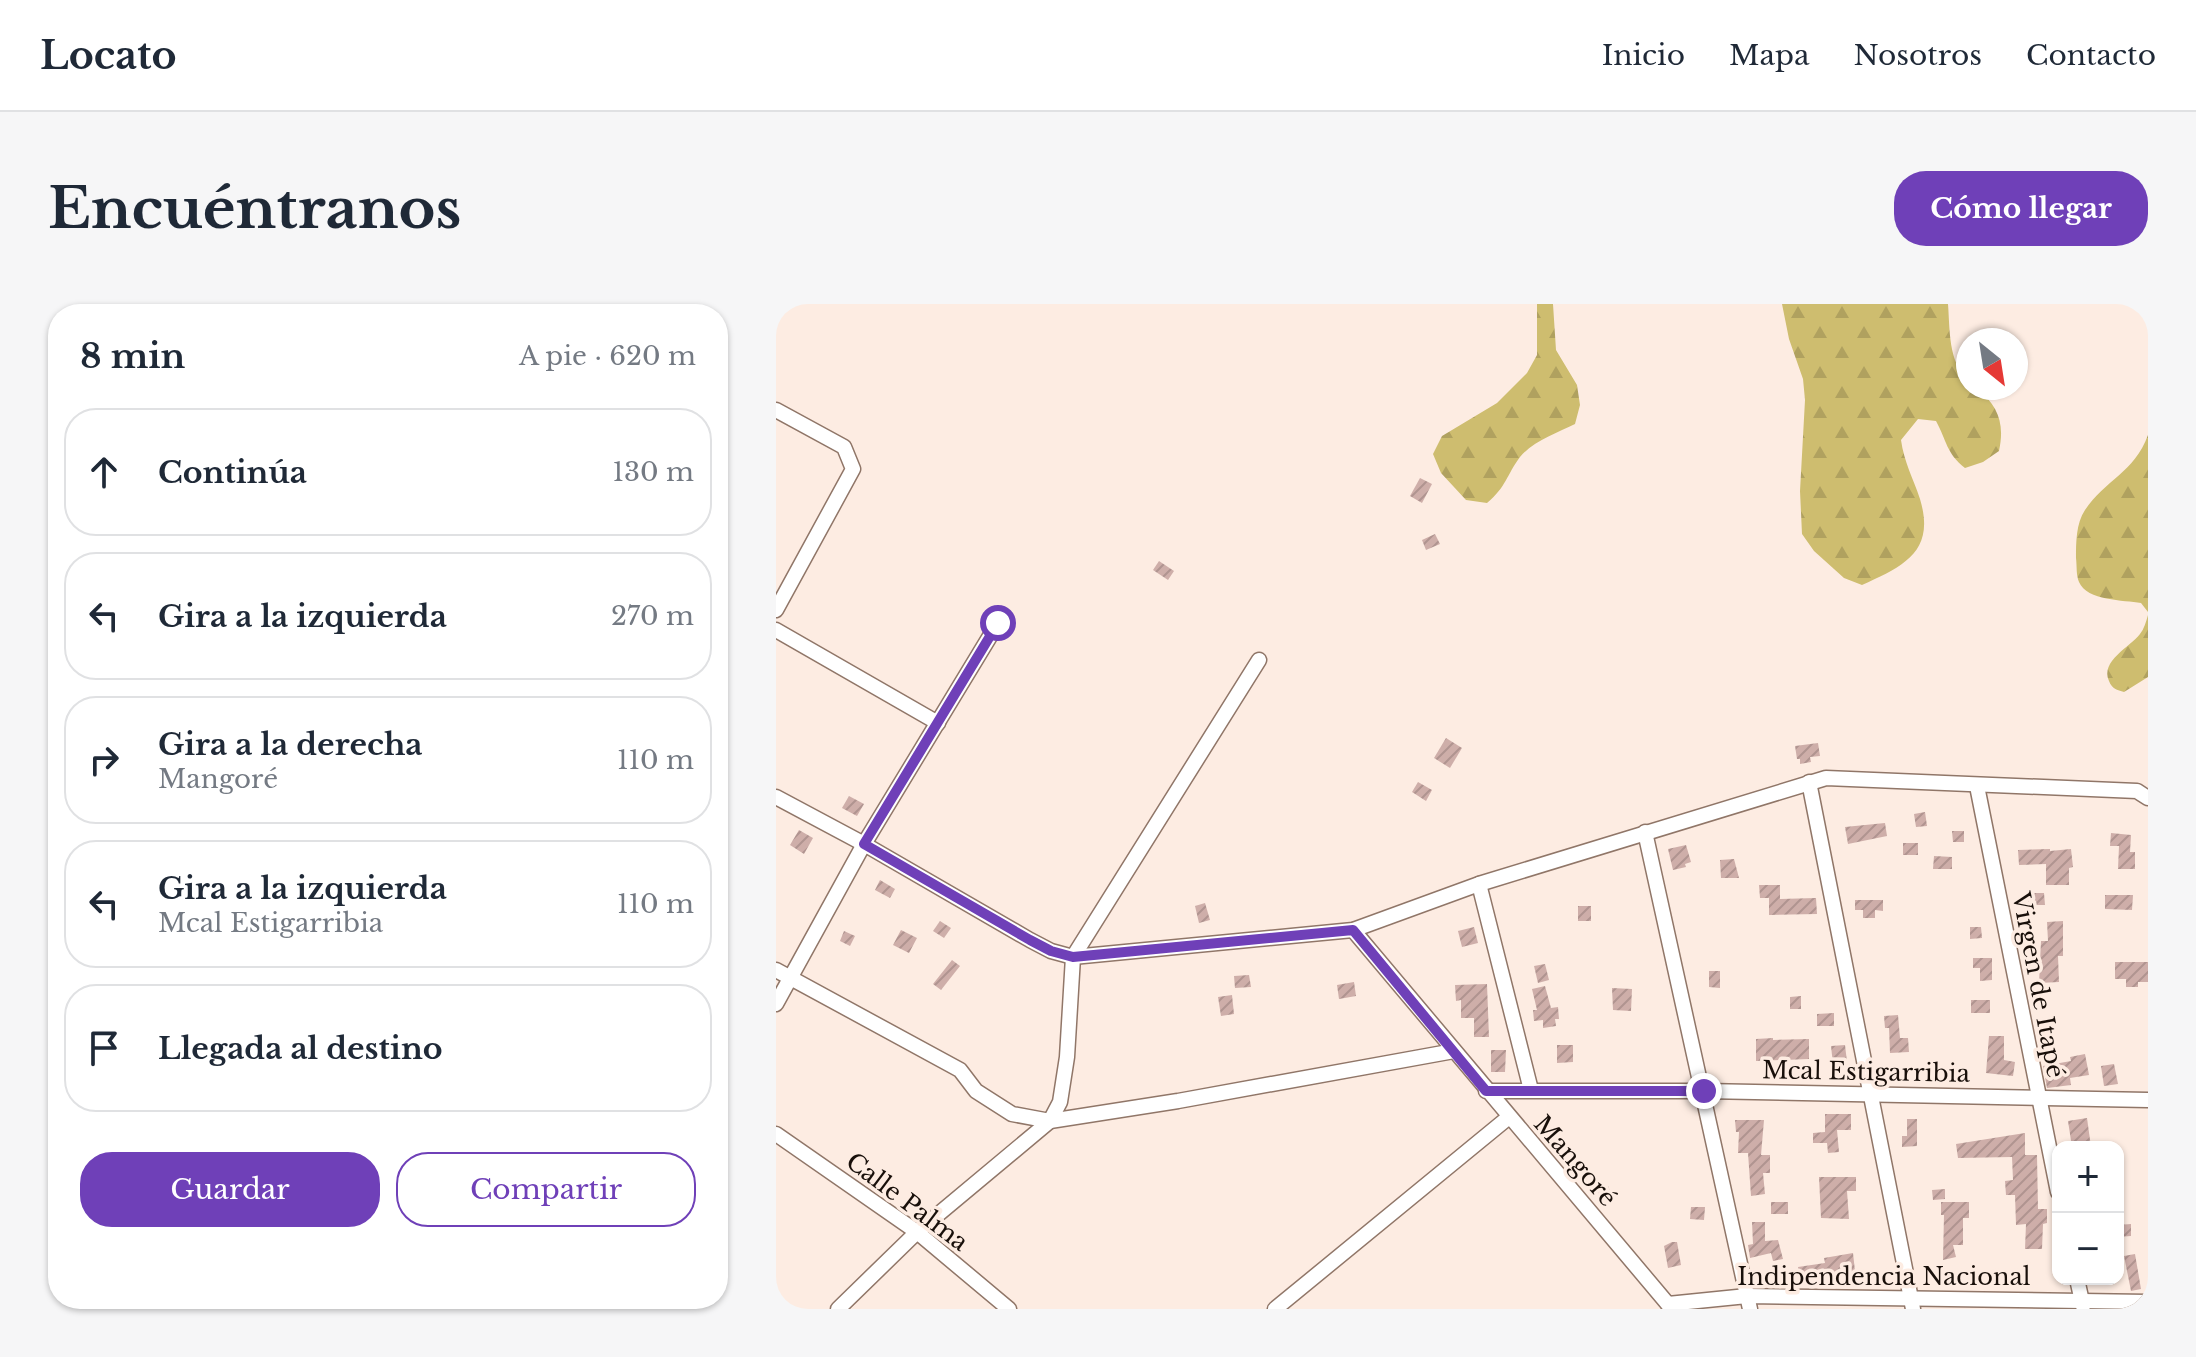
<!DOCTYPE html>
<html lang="es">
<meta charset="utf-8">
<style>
:root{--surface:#fff;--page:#f6f6f7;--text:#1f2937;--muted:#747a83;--line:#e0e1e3;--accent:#6f40b8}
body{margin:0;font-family:"Libre Baskerville",serif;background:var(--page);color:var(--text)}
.controls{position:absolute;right:24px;bottom:24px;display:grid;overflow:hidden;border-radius:16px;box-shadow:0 2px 6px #0004}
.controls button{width:72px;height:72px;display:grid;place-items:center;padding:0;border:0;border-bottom:2px solid var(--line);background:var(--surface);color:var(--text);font:40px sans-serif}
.compass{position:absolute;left:1180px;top:24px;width:72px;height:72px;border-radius:50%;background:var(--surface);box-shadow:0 2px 6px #0004;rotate:150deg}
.stop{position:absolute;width:24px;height:24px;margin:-18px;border:6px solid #6f40b8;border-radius:50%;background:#fff}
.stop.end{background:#6f40b8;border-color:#fff;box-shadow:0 2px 8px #0008}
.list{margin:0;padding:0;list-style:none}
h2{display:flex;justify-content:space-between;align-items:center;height:104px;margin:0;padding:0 32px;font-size:34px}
h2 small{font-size:26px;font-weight:400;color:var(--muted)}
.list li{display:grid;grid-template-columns:52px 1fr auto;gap:24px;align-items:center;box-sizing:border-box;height:128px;margin:0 16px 16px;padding:0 16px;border:2px solid var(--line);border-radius:32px}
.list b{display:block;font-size:30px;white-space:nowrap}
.list p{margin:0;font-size:26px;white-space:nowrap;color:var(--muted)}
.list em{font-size:26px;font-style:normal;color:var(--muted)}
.actions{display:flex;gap:16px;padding:24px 32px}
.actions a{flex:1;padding:18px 0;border:2px solid var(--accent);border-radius:32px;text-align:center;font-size:28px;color:var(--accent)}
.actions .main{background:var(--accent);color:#fff}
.icon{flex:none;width:44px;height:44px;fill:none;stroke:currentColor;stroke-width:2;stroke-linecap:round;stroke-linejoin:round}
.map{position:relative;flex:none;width:1372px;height:1005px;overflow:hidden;border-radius:32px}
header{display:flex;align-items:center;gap:48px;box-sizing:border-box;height:112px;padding:0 40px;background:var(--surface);border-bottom:2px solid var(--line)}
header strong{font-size:38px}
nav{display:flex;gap:44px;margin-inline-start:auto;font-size:28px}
.intro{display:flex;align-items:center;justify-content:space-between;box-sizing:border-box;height:192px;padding:0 48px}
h1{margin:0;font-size:56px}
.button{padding:20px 36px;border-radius:32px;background:var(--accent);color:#fff;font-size:28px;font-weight:700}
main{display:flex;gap:48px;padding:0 48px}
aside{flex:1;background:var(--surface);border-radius:32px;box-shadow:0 2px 6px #0004}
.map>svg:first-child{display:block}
.forest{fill:url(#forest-firs)}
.building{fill:url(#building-hatch)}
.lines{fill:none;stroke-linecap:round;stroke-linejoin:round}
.minor-casing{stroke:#907668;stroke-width:17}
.minor{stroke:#fff;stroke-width:14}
.route{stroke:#6f40b8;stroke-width:10}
.labels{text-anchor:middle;stroke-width:7;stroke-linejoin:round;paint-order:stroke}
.street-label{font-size:24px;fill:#180f0a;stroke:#fdece2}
</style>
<header>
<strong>Locato</strong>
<nav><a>Inicio</a><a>Mapa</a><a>Nosotros</a><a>Contacto</a></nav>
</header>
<div class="intro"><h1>Encuéntranos</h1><a class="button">Cómo llegar</a></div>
<main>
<aside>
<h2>8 min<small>A pie · 620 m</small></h2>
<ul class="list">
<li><svg class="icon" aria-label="ahead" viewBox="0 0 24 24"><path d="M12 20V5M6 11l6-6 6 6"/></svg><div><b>Continúa</b></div><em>130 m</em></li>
<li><svg class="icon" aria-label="left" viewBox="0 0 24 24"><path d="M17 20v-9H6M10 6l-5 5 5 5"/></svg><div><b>Gira a la izquierda</b></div><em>270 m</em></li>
<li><svg class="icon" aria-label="right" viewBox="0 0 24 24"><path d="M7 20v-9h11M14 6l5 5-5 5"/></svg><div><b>Gira a la derecha</b><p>Mangoré</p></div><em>110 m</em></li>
<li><svg class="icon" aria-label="left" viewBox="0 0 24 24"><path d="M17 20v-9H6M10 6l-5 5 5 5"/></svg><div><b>Gira a la izquierda</b><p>Mcal Estigarribia</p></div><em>110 m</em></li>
<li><svg class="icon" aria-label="arrive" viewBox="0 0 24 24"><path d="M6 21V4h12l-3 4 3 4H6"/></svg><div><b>Llegada al destino</b></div></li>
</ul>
<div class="actions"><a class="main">Guardar</a><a>Compartir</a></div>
</aside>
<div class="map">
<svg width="1372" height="1005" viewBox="0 0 1372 1005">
<defs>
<pattern id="forest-firs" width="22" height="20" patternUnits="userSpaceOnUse" patternTransform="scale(2)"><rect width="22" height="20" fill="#cebd6f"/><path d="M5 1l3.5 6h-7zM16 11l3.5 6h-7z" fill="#b0a15f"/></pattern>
<pattern id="building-hatch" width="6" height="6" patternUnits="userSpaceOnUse" patternTransform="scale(2)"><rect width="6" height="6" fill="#ceaea9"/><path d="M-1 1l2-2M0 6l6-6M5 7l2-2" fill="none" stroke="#b09490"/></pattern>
</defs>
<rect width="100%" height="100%" fill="#fdece2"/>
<!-- forest -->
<g class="forest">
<path d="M761 0H777L780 46 801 81 804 101 799 120C781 129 757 137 744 153 730 172 731 182 711 199L690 196 665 169 657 150 666 132 721 99 751 69 761 51Z"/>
<path d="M1006 0H1172C1174 25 1172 58 1192 76V84H1201C1222 102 1229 119 1223 147L1207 158 1189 164C1170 149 1171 137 1160 117L1142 115 1125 136C1128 158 1137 174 1144 195 1160 248 1127 262 1086 281L1068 274 1038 247 1026 230 1024 187 1029 96 1027 75 1013 35Z"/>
<path d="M1372 131V308L1365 299C1348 296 1311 297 1303 278 1300 271 1301 262 1300 254 1300 239 1300 219 1309 206 1329 176 1358 169 1372 131Z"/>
<path d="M1372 311V373L1348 388C1341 386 1336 385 1333 377 1324 357 1354 343 1364 330 1368 325 1370 318 1372 311Z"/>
</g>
<!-- building -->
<g class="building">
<polygon points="644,174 656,180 646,199 634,192"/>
<polygon points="659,230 664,240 650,246 646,236"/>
<polygon points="383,257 398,267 392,276 377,266"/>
<polygon points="670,434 686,444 674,464 658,454"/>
<polygon points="1042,439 1044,452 1034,453 1035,458 1024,460 1024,455 1021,455 1019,442"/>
<polygon points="642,478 656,486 650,497 636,488"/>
<polygon points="73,492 88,500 81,512 66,504"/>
<polygon points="1149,508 1151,522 1140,523 1138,510"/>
<polygon points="1109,519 1111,532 1072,540 1069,523"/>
<polygon points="23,526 37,534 28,550 14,541"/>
<polygon points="1176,527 1188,527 1188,538 1177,538"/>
<polygon points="1335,529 1355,531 1354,548 1359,548 1359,565 1342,565 1343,542 1334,542"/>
<rect x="1127" y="539" width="15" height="12"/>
<polygon points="910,541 915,558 909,560 910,563 897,566 892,545"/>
<polygon points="1274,545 1274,547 1295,545 1297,563 1293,564 1293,581 1270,581 1270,560 1243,561 1242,546"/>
<polygon points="1158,552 1176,553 1176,565 1157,565"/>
<polygon points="958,555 963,574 945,574 944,556"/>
<polygon points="104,576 119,585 114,594 99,586"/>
<polygon points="983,581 1004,581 1004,595 1040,594 1041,610 993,611 993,594 984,594"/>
<polygon points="1252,589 1268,589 1269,601 1253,601"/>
<polygon points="1329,591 1357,591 1356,606 1329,605"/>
<polygon points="1079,596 1107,596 1107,607 1099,606 1099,614 1087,614 1087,606 1079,606"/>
<polygon points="429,599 434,616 423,619 419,602"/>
<rect x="802" y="602" width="13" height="15"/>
<polygon points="164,617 175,624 168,634 157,627"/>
<polygon points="1287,617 1287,652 1282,652 1283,678 1263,679 1265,637 1272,637 1271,618"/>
<polygon points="698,623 702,639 686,643 682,627"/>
<polygon points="1194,623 1205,623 1206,634 1194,635"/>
<polygon points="125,626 141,634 133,649 117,641"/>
<polygon points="68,627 79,632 74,642 64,637"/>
<polygon points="1197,654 1216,654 1216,676 1204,677 1204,664 1197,664"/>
<polygon points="176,656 184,662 165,686 157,680"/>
<polygon points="1339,658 1372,658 1372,678 1362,678 1362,683 1350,683 1350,675 1339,675"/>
<polygon points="769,660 773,676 762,679 758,662"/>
<polygon points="933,667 944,667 944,684 933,683"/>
<polygon points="473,671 475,683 459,684 458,672"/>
<polygon points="578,678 580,692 563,695 561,681"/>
<polygon points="711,680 713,733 698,733 698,714 685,714 685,696 680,697 679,681"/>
<polygon points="769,682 775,704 782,703 783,715 779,715 780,722 767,724 767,716 758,717 757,706 761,706 756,685"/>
<polygon points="836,684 856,685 855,707 837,706"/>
<polygon points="456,691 458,710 445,712 442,693"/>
<polygon points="1025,692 1025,705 1014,705 1014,693"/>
<rect x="1195" y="696" width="19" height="13"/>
<polygon points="1058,709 1058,722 1041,722 1041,710"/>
<polygon points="1122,711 1124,734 1132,734 1133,748 1114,749 1113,724 1109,724 1108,712"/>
<polygon points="1213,732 1228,732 1228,756 1239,758 1237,772 1210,769"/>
<polygon points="997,734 997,736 1033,735 1033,755 980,757 980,735"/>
<polygon points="781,741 797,741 797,758 781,759"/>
<polygon points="1069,741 1071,758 1057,760 1055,742"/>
<polygon points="715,746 730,746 729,768 715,768"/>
<polygon points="1309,750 1313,771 1294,774 1295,781 1271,784 1267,762 1295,757 1294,753"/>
<polygon points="1338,760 1342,780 1328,782 1325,762"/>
<polygon points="1049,810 1075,810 1075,826 1061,826 1063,848 1052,849 1051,839 1037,839 1037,829 1049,828"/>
<polygon points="1311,814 1315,843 1296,843 1292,817"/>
<polygon points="1131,815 1141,815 1141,842 1126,843 1126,832 1131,832"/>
<polygon points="959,816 988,816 985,851 994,851 994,869 987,869 989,890 975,892 972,849 962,849 963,828 960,828"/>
<polygon points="1249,829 1249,851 1261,851 1262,905 1271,905 1271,919 1267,920 1266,945 1249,945 1250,920 1240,921 1239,891 1230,891 1229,877 1237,876 1236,853 1182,854 1180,840"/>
<polygon points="1043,873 1080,873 1080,887 1071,887 1073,915 1045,914"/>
<polygon points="832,882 837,894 827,899 821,887"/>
<polygon points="1169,885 1169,895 1157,896 1156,886"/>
<rect x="995" y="898" width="17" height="12"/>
<polygon points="1165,898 1193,898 1193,914 1187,914 1187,941 1177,941 1180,953 1167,956 1168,911 1165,911"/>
<polygon points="915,903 929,903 928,916 914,915"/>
<polygon points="976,918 989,918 989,937 1002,936 1007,955 997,957 995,949 974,954 972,941 977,940"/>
<polygon points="1355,920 1355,932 1342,933 1342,921"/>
<polygon points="896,938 901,938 905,961 892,964 888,942"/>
<polygon points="1077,949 1080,976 1069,978 1067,967 1024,976 1022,963 1049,959 1048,954"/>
<polygon points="1359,950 1365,985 1355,987 1348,952"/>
</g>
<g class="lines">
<defs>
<g id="minor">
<polyline points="0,106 68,143 77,165 0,306"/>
<polyline points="0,326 162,419"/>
<polyline points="1033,478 1137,1005"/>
<polyline points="1201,482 1282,888"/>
<polyline points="0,493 88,540 222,319"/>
<polyline points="869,528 974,1005"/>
<polyline points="703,580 755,786"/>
<polyline points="577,626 896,1005"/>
<polyline points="0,666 184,766 200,787 236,810 274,817 402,797 678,747"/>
<polyline points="0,700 88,540 254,636 275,647 297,653 577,626 703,580 1050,474 1361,487 1372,494"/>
<polyline points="710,787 928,787 1372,796"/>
<polyline points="0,830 141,928 233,1005"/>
<polyline points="1301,975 1307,1002"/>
<polyline points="892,1000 971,992 1372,998"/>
<polyline points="62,1005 141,928 274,817 284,798 291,753 297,653 483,356"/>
<polyline points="499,1005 733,813"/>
</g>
</defs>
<!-- minor casing -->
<use href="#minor" class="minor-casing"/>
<!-- minor -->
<use href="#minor" class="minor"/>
</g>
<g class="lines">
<!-- route -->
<polyline class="route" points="222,319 88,540 254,636 275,647 297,653 577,626 710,787 928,787"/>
</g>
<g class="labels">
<!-- street labels -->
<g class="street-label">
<text transform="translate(1262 681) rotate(79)" y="8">Virgen de Itapé</text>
<text transform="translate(1090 768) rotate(1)" y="8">Mcal Estigarribia</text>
<text transform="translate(799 857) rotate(49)" y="8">Mangoré</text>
<text transform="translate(131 898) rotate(37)" y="8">Calle Palma</text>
<text x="1108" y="981">Indipendencia Nacional</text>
</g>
</g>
</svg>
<div class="controls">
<button>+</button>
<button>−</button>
</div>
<svg class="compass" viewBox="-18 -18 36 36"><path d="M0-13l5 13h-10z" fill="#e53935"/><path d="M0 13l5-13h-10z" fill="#747a83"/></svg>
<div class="stop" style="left:222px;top:319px"></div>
<div class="stop end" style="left:928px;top:787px"></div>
</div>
</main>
